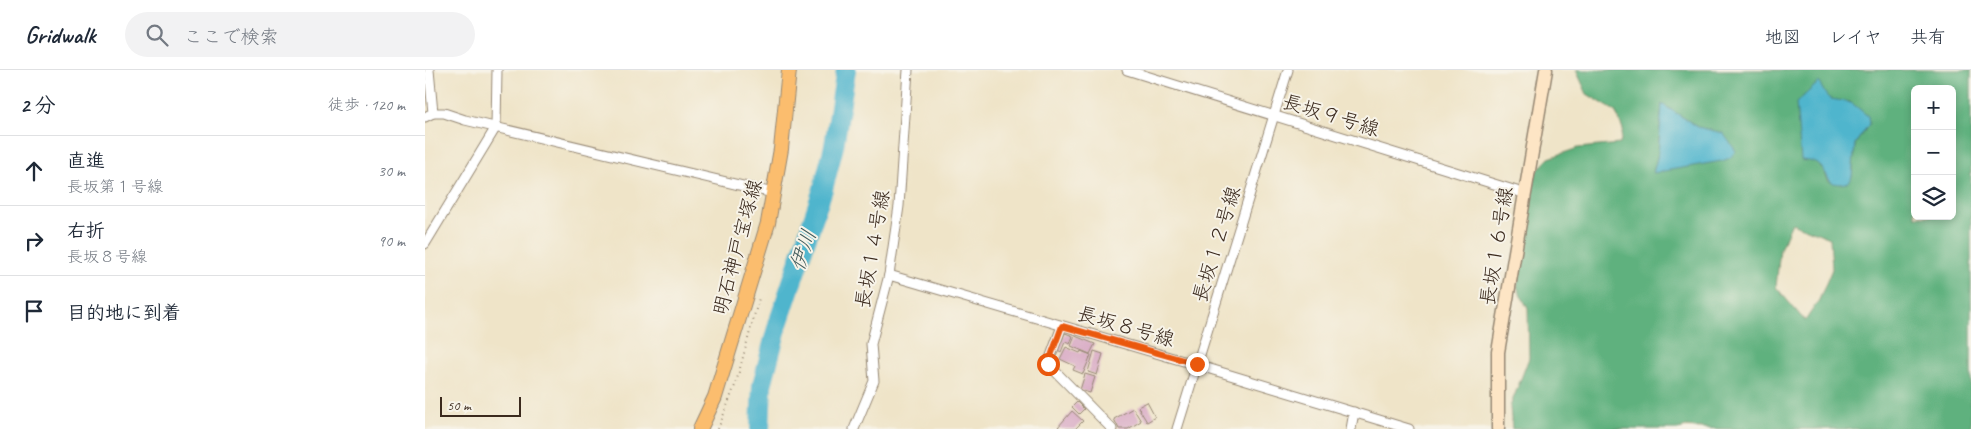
<!DOCTYPE html>
<html lang="ja">
<meta charset="utf-8">
<style>
:root{--surface:#fff;--page:#f2f2f3;--text:#1f2937;--muted:#747a83;--line:#e0e1e3}
body{margin:0;font-family:Caveat,"Klee One",sans-serif;background:var(--page);color:var(--text)}
.controls{position:absolute;right:15px;top:15px;display:grid;overflow:hidden;border-radius:8px;box-shadow:0 2px 8px #0003}
.controls button{width:45px;height:45px;display:grid;place-items:center;padding:0;border:0;border-bottom:1px solid var(--line);background:var(--surface);color:var(--text);font:25px sans-serif}
.scale{position:absolute;left:15px;bottom:12px;width:81px;box-sizing:border-box;padding-left:5px;border:2px solid #3b2a1e;border-top:0;font-size:14px;line-height:18px;white-space:nowrap;color:#3b2a1e;-webkit-text-stroke:4px #f7f3e8;paint-order:stroke}
.stop{position:absolute;width:15px;height:15px;margin:-11px;border:4px solid #ea580c;border-radius:50%;background:#fff}
.stop.end{background:#ea580c;border-color:#fff;box-shadow:0 1px 5px #0008}
.list{margin:0;padding:0;list-style:none}
h2{display:flex;justify-content:space-between;align-items:center;height:65px;margin:0;padding:0 20px;font-size:21px}
h2 small{font-size:16px;font-weight:400;color:var(--muted)}
.list li{display:grid;grid-template-columns:32px 1fr auto;gap:15px;align-items:center;box-sizing:border-box;height:70px;padding:0 20px;border-top:1px solid var(--line)}
.list b{display:block;font-size:19px;white-space:nowrap}
.list p{margin:0;font-size:16px;white-space:nowrap;color:var(--muted)}
.list em{font-size:16px;font-style:normal;color:var(--muted)}
.icon{flex:none;width:28px;height:28px;fill:none;stroke:currentColor;stroke-width:2;stroke-linecap:round;stroke-linejoin:round}
.map{position:relative;flex:none;width:1546px;height:359px;overflow:hidden}
header{display:flex;align-items:center;gap:30px;box-sizing:border-box;height:70px;padding:0 25px;background:var(--surface);border-bottom:1px solid var(--line)}
header strong{font-size:24px}
nav{display:flex;gap:28px;margin-inline-start:auto;font-size:18px}
.search{width:350px;height:45px;background:var(--page);display:flex;align-items:center;gap:12px;box-sizing:border-box;padding:0 18px;border-radius:28px;color:var(--muted);font-size:19px}
main{display:flex}
aside{flex:1;background:var(--surface)}
.map>svg:first-child{display:block}
.forest{fill:#5fb17e;stroke:#4d6e4e;fill-rule:evenodd}
.water{fill:#4fb5cd;stroke:#457076}
.lines{fill:none;stroke-linecap:round;stroke-linejoin:round}
.river{stroke:#4fb5cd;stroke-width:20}
.building{fill:#d8a9c4}
.street-casing{stroke:#958773;stroke-width:11}
.secondary-casing{stroke:#958773;stroke-width:15}
.primary-casing{stroke:#958773;stroke-width:16}
.path{stroke:#958773;stroke-width:2;stroke-dasharray:1 4;stroke-linecap:butt}
.street{stroke:#fff;stroke-width:9}
.secondary{stroke:#fde5c5;stroke-width:12}
.primary{stroke:#fbbd6e;stroke-width:14}
.route{stroke:#ea580c;stroke-width:6}
.labels{text-anchor:middle;stroke-width:4;stroke-linejoin:round;paint-order:stroke}
.street-label{font-size:20px;fill:#3b2a1e;stroke:#f7f3e8}
.water-label{font-size:21px;font-style:italic;fill:#425b5b;stroke:#f7f3e8}
</style>
<header>
<strong>Gridwalk</strong>
<div class="search"><svg class="icon" aria-label="search" viewBox="0 0 24 24"><circle cx="10" cy="10" r="6"/><path d="M15 15l6 6"/></svg>ここで検索</div>
<nav><a>地図</a><a>レイヤ</a><a>共有</a></nav>
</header>
<main>
<aside>
<h2>2 分<small>徒歩 · 120 m</small></h2>
<ul class="list">
<li><svg class="icon" aria-label="ahead" viewBox="0 0 24 24"><path d="M12 20V5M6 11l6-6 6 6"/></svg><div><b>直進</b><p>長坂第１号線</p></div><em>30 m</em></li>
<li><svg class="icon" aria-label="right" viewBox="0 0 24 24"><path d="M7 20v-9h11M14 6l5 5-5 5"/></svg><div><b>右折</b><p>長坂８号線</p></div><em>90 m</em></li>
<li><svg class="icon" aria-label="arrive" viewBox="0 0 24 24"><path d="M6 21V4h12l-3 4 3 4H6"/></svg><div><b>目的地に到着</b></div></li>
</ul>
</aside>
<div class="map">
<svg width="1546" height="359" viewBox="0 0 1546 359">
<rect width="100%" height="100%" fill="#f7f3e8"/>
<filter id="ink" filterUnits="userSpaceOnUse"><feTurbulence type="fractalNoise" baseFrequency=".02" numOctaves="2"/><feDisplacementMap in="SourceGraphic" scale="10" xChannelSelector="R" yChannelSelector="G"/><feConvolveMatrix kernelMatrix="1 2 1 2 8 2 1 2 1" color-interpolation-filters="sRGB"/></filter>
<filter id="wash" filterUnits="userSpaceOnUse"><feTurbulence type="fractalNoise" baseFrequency=".0096" numOctaves="4" result="noise"/><feDisplacementMap in="SourceGraphic" scale="20" xChannelSelector="R" yChannelSelector="G"/><feGaussianBlur stdDeviation="1.12" result="paint"/><feColorMatrix in="noise" values="0 0 0 0 0 0 0 0 0 0 0 0 0 0 0 0 0 1.4 0 .05"/><feComposite in="paint" operator="in"/></filter>
<g filter="url(#wash)">
<rect width="100%" height="100%" fill="#efe4c8"/>
<!-- forest -->
<path class="forest" d="M1151 0H1546V359H1299L1261 357 1252 359H1087L1085 337 1104 288 1103 239 1092 217 1111 102 1124 88 1153 78 1195 74 1198 59 1190 41 1162 24ZM1490 19H1527V146H1490ZM1401 26 1408 31 1425 32 1444 54 1430 74 1427 107 1404 111 1396 96 1390 92ZM1237 34 1273 57 1228 103 1233 84ZM1367 153 1405 168 1407 199 1394 230 1380 251 1351 217 1355 179Z"/>
<!-- water -->
<g class="water">
<path d="M1394 12C1405 34 1402 27 1423 32 1429 33 1437 42 1443 46L1444 54 1430 74 1427 107 1422 113C1401 117 1406 107 1395 96 1390 91 1383 91 1376 90L1371 33Z"/>
<polygon points="1237,34 1273,57 1298,63 1311,81 1305,88 1297,91 1228,103 1233,84"/>
</g>
<g class="lines">
<!-- river -->
<polyline class="river" points="335,359 337,315 353,254 398,119 409,76 421,0"/>
</g>
<g id="blocks">
<!-- building -->
<g class="building">
<polygon points="640,263 648,266 645,274 640,272 636,282 633,280"/>
<polygon points="650,266 670,274 665,284 646,276"/>
<polygon points="641,277 655,283 656,281 666,285 658,304 648,300 650,296 635,289"/>
<polygon points="669,281 678,284 672,305 663,302"/>
<polygon points="660,304 670,307 665,323 655,320"/>
<polygon points="652,332 659,339 654,344 647,337"/>
<polygon points="722,332 730,347 722,352 713,337"/>
<polygon points="708,338 716,351 703,359 694,359 689,349"/>
<polygon points="647,341 658,351 650,359 636,359 633,357"/>
</g>
</g>
</g>
<g filter="url(#ink)">
<use href="#blocks" fill-opacity="0" stroke="#958773" stroke-width="1"/>
<g class="lines">
<defs>
<g id="street">
<polyline points="702,0 1098,123"/>
<polyline points="8,43 19,43 40,50 348,123"/>
<polyline points="0,47 8,43 4,0"/>
<polyline points="0,174 71,57 72,0"/>
<polyline points="464,205 772,295 984,359"/>
<polyline points="637,256 623,294 687,359"/>
<polyline points="429,359 449,311 446,274 464,205 474,136 483,0"/>
<polyline points="752,359 863,0"/>
<polyline points="926,359 929,342"/>
</g>
<polyline id="secondary" points="1073,359 1073,282 1121,0"/>
<polyline id="primary" points="275,359 290,327 343,153 356,79 364,0"/>
</defs>
<!-- street casing -->
<use href="#street" class="street-casing"/>
<!-- secondary casing -->
<use href="#secondary" class="secondary-casing"/>
<!-- primary casing -->
<use href="#primary" class="primary-casing"/>
<!-- path -->
<polyline class="path" points="293,359 311,313 334,228"/>
<!-- street -->
<use href="#street" class="street"/>
<!-- secondary -->
<use href="#secondary" class="secondary"/>
<!-- primary -->
<use href="#primary" class="primary"/>
</g>
</g>
<g class="lines" filter="url(#ink)">
<!-- route -->
<polyline class="route" points="623,294 637,256 772,294"/>
</g>
<g class="labels">
<!-- street labels -->
<g class="street-label">
<text transform="translate(906 45) rotate(17)" y="7">長坂９号線</text>
<text transform="translate(791 174) rotate(-73)" y="7">長坂１２号線</text>
<text transform="translate(1071 176) rotate(-81)" y="7">長坂１６号線</text>
<text transform="translate(312 177) rotate(-75)" y="7">明石神戸宝塚線</text>
<text transform="translate(447 179) rotate(-80)" y="7">長坂１４号線</text>
<text transform="translate(701 256) rotate(16)" y="7">長坂８号線</text>
</g>
<!-- water labels -->
<g class="water-label">
<text transform="translate(378 180) rotate(-71)" y="7">伊川</text>
</g>
</g>
</svg>
<div class="controls">
<button>+</button>
<button>−</button>
<button><svg class="icon" aria-label="layers" viewBox="0 0 24 24"><path d="M12 4l9 5-9 5-9-5zM3 14l9 5 9-5"/></svg></button>
</div>
<div class="scale">50 m</div>
<div class="stop" style="left:623px;top:294px"></div>
<div class="stop end" style="left:772px;top:294px"></div>
</div>
</main>
